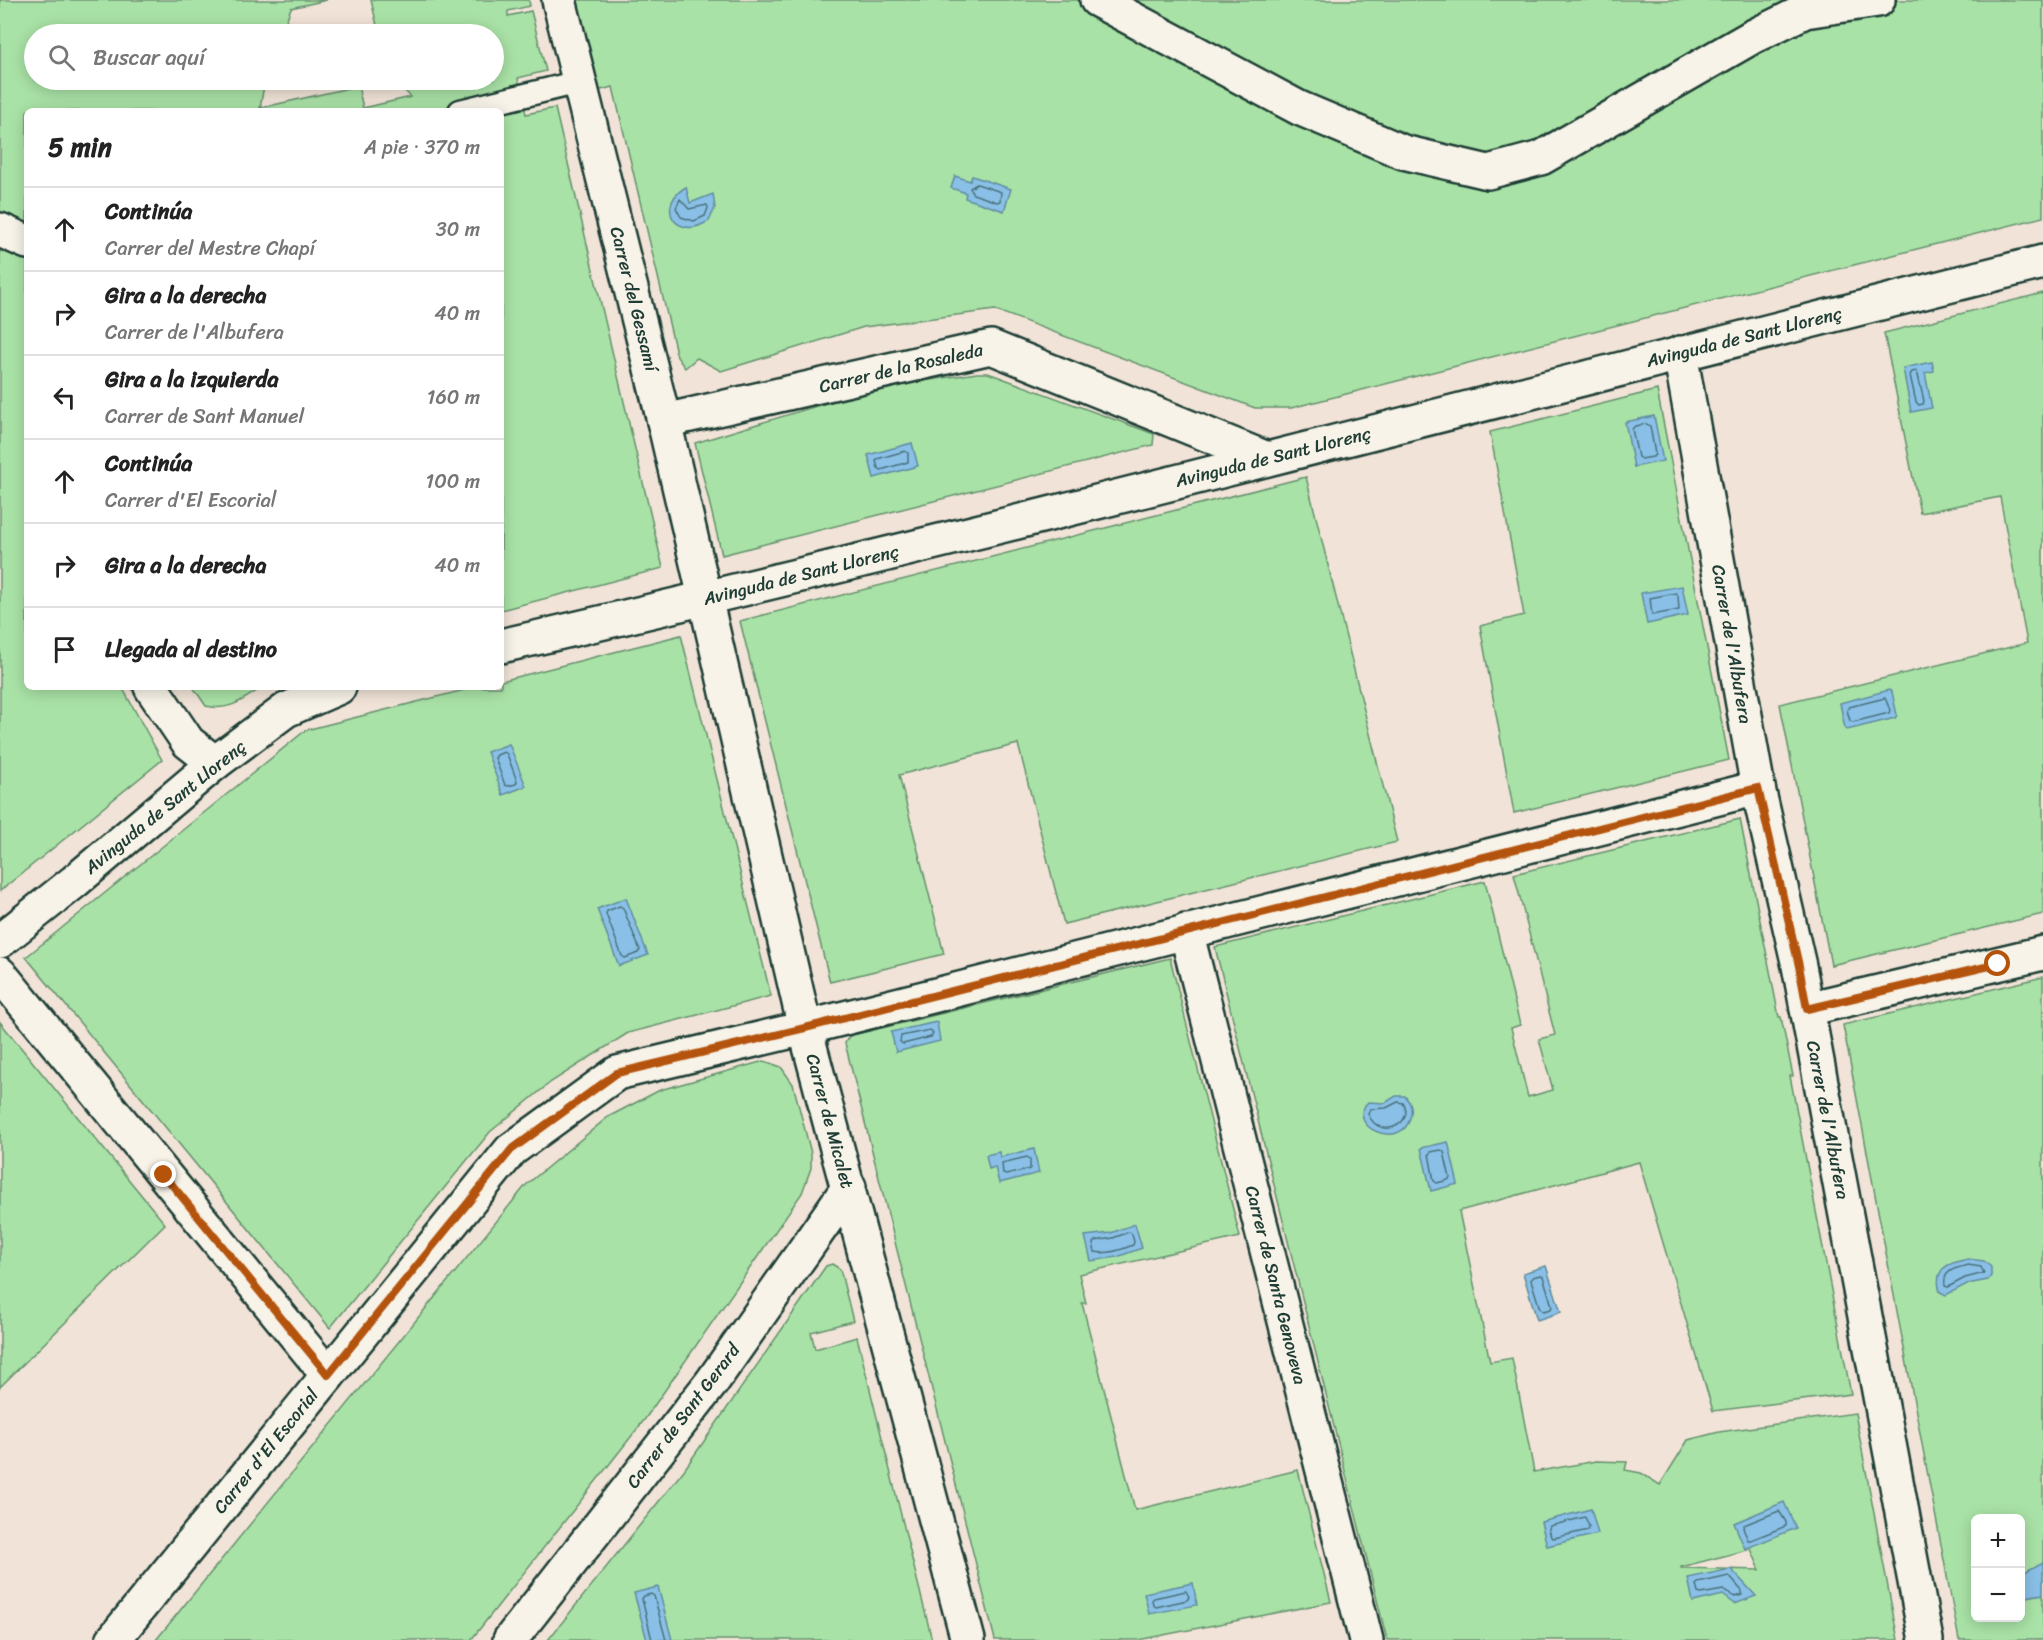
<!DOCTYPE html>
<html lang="es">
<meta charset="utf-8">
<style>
:root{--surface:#fff;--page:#f6f6f6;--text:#222;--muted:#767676;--line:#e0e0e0}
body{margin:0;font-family:Sriracha,sans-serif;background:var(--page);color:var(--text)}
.controls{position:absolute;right:18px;bottom:18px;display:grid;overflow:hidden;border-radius:9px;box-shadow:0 3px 15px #0003}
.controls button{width:54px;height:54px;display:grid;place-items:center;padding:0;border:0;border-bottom:2px solid var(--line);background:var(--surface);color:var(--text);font:30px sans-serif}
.stop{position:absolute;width:18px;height:18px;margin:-14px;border:4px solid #b45309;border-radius:50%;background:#fff}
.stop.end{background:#b45309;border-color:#fff;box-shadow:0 2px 6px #0008}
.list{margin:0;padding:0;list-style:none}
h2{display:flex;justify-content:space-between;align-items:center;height:78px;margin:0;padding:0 24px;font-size:26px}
h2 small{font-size:20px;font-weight:400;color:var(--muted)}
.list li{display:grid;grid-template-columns:39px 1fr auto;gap:18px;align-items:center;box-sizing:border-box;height:84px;padding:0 24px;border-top:2px solid var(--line)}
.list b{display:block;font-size:22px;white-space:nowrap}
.list p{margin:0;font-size:20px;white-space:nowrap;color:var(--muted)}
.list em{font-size:20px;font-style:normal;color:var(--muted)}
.icon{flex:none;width:33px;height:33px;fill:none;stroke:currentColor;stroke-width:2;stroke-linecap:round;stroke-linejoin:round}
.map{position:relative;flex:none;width:2043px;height:1640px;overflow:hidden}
.search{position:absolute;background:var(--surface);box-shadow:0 3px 15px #0003;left:24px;top:24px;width:480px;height:66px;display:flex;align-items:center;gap:15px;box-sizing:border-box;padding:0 21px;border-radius:33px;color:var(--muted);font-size:22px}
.panel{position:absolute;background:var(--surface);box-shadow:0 3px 15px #0003;left:24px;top:108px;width:480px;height:582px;border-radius:9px}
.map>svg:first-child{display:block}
.green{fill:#a9e2a6;stroke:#64906d;stroke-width:1.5;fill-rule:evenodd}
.water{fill:#8ac0e7;stroke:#5f8c9f;stroke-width:1.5}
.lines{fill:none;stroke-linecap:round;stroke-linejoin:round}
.shore{stroke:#4a717c;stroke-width:1.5}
.lane-casing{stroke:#1f3d34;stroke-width:27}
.street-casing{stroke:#1f3d34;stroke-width:38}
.secondary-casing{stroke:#1f3d34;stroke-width:38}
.lane{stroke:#f7f3e8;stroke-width:22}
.street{stroke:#f7f3e8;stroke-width:33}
.secondary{stroke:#f7f3e8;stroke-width:33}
.route{stroke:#b45309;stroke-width:8}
.labels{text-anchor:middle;stroke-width:4.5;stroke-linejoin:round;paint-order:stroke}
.street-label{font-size:18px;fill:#1f3d34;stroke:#f7f3e8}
</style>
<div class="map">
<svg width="2043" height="1640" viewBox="0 0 2043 1640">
<rect width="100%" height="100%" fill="#f1e3d7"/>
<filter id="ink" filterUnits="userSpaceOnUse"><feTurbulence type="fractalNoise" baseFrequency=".0167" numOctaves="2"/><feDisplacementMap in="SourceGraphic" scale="12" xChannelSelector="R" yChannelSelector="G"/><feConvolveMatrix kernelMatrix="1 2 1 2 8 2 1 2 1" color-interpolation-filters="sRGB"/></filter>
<g filter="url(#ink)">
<!-- green -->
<g class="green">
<polygon points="0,0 327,0 291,8 281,34 34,34 34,80 265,80 260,108 358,86 363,108 411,97 394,80 494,80 494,34 379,34 371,0 529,0 530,6 508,11 508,16 531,11 546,71 518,78 520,88 448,111 27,111 27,687 122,687 162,760 0,891"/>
<polygon points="569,0 2043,0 2043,217 1291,408 1255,408 995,310 864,327 721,371 697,358 685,368 677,357 613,87 589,93"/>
<polygon points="523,102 526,114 555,108 663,568 501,610 501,111"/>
<polygon points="2043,293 2043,914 1831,965 1780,704 2027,643 2000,497 1920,513 1884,333"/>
<polygon points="977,373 988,373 1154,434 1153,445 722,555 695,443 876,388"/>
<polygon points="1657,390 1729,760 1514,813 1480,626 1524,615 1490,432"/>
<polygon points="1306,477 1397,842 1064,924 1018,744 899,775 944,954 830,982 740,621"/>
<polygon points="681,635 771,996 628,1033 551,1082 490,1132 330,1328 26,957 306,730 476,687 501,687 501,681"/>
<path d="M193 687H263C243 699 230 712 206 706Z"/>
<path d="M1740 819 1779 1017H1781L1793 1076H1790L1851 1394 1713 1411 1639 1162 1459 1211 1461 1221 1490 1362 1512 1358 1534 1472 1596 1461 1627 1462 1625 1470 1641 1473 1660 1485 1688 1440 1719 1432 1855 1413 1898 1640H1387L1215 947 1485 881 1520 1025 1511 1028 1528 1097 1553 1090 1539 1039 1555 1035 1514 874ZM1751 1549 1760 1570 1681 1568V1567Z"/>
<polygon points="1170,958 1240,1237 1079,1274 1086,1303 1082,1303 1135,1510 1298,1470 1331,1602 1138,1640 995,1640 845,1043 849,1036"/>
<path d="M2043 977V1640H1959L1843 1025ZM1976 1518H2020V1618H1976Z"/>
<polygon points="0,1022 165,1224 0,1387"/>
<polygon points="764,1061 781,1067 793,1084 811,1153 811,1168 802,1193 645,1419 471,1640 156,1640 526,1185 608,1117 660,1090"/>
<polygon points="832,1264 840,1269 853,1321 811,1332 815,1349 857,1337 932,1640 548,1640 684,1470 826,1266"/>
</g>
<!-- water -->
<g class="water">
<polygon points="955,176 970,181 972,176 1011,189 1004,211 965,198 966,193 951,188"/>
<path d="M686 187 690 203 713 194 715 208 709 221C705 223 700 226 695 227 668 231 661 201 686 187Z"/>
<polygon points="1932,362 1934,371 1925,373 1932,408 1911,412 1903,368"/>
<polygon points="1654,416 1663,461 1634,467 1625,422"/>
<polygon points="912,443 918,466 874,478 868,455"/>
<polygon points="1682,586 1688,615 1647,624 1641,593"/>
<polygon points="1889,690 1892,692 1897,715 1895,718 1847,730 1845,729 1840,703"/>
<polygon points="509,744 526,786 503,795 487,752"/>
<polygon points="626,898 648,955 619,966 597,909"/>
<polygon points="937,1022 940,1041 896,1052 891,1032"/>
<path d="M1396 1096H1405C1411 1104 1413 1108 1410 1118 1402 1151 1344 1127 1368 1102L1385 1103Z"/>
<polygon points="1448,1142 1458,1184 1431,1191 1421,1148"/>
<polygon points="1034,1149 1039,1173 999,1183 995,1167 989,1169 986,1155 999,1152 1000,1157"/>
<polygon points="1135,1224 1142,1248 1117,1257 1091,1261 1085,1236 1111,1233"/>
<path d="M1968 1259 1984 1261 1991 1267V1276L1988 1280 1967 1284 1946 1295 1940 1292C1933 1268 1948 1263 1968 1259Z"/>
<polygon points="1546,1266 1561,1312 1537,1320 1523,1273"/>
<polygon points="1784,1502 1796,1528 1745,1549 1734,1523"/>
<polygon points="1591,1509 1598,1534 1547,1546 1541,1522"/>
<polygon points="2043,1562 2043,1594 2021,1598 2021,1574"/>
<polygon points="1731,1569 1756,1596 1735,1604 1723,1595 1693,1602 1688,1578"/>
<polygon points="1193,1583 1197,1605 1149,1614 1144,1593"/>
<polygon points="658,1587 672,1640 647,1640 634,1593"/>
</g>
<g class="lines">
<!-- shore -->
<g class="shore">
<polygon points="977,184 1001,192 1000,201 997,202 973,194 970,188"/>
<polygon points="680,199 689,209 707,205 708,208 705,216 694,221 681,217 676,208"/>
<polygon points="1917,371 1924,401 1923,404 1919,405 1916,402 1910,375 1912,372"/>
<polygon points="1647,424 1650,426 1655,454 1653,457 1641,459 1638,457 1632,429 1635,426"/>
<polygon points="905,451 908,453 908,462 881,470 878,468 876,461 877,459"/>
<polygon points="1676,593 1678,596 1679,610 1652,615 1650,598"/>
<polygon points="1885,698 1890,710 1889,713 1853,722 1850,721 1847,710 1849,707"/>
<polygon points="504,752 507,754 517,781 516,784 508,786 505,785 495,758 497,755"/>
<polygon points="620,906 623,908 640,950 638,953 625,958 622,956 606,914 607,911"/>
<polygon points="930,1030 933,1034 931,1037 903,1044 900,1042 901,1036"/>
<path d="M1398 1102 1403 1103C1416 1123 1380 1142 1368 1114L1370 1109 1386 1108Z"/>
<polygon points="1441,1150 1444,1152 1450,1178 1448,1180 1437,1183 1434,1181 1429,1154 1431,1152"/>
<polygon points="1027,1157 1030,1159 1030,1169 1006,1175 1003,1174 1002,1163"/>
<path d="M1129 1232 1132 1234 1134 1242 1133 1245C1121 1250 1107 1255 1095 1252L1093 1243 1095 1241 1113 1238Z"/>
<path d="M1968 1265 1981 1267 1984 1273 1965 1278 1948 1287 1945 1286C1942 1270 1956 1268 1968 1265Z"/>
<polygon points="1540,1275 1543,1276 1552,1306 1551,1309 1543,1311 1540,1309 1531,1280 1533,1277"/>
<polygon points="1779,1511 1786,1522 1786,1526 1751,1540 1748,1540 1743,1528 1744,1525"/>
<polygon points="1585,1517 1589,1526 1588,1530 1554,1538 1551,1537 1549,1529 1550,1526"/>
<polygon points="1729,1576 1742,1591 1742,1595 1735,1597 1723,1590 1701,1594 1698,1593 1696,1585 1698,1583"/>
<polygon points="1186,1591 1189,1597 1187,1600 1156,1607 1153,1605 1152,1600 1154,1598"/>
<polyline points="652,1640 642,1599 644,1596 651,1594 654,1596 666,1640"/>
</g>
<defs>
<polyline id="lane" points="460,111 579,82"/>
<g id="street">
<polyline points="559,0 664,421 805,1028 968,1640"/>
<polyline points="1097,0 1299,108 1403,152 1488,172 1541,158 1752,37 1805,11 1878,0"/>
<polyline points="0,230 27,242"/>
<polyline points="1680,353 1758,788 1799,966 1926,1640"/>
<polyline points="664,421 991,347 1265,458"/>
<polyline points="151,687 188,742 215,763"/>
<polyline points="1186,931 1366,1640"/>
<polyline points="0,974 328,1375"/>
<polyline points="1807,1009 2043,953"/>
<polyline points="113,1640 511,1150 617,1073 805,1028 1758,788"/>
<polyline points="510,1640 712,1382 849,1187"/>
</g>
<g id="secondary">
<path d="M501 646C1017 527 1529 391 2043 262"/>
<polyline points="0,941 74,882 215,763 286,710 339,687"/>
</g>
</defs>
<!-- lane casing -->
<use href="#lane" class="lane-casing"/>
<!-- street casing -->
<use href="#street" class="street-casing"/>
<!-- secondary casing -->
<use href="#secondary" class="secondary-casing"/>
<!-- lane -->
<use href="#lane" class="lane"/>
<!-- street -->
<use href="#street" class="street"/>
<!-- secondary -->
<use href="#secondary" class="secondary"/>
</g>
</g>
<g class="lines" filter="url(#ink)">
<!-- route -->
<polyline class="route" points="164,1175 328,1375 511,1150 617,1073 805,1028 1758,788 1799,966 1807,1009 1998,964"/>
</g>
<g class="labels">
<!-- street labels -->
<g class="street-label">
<text transform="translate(634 299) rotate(76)" y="6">Carrer del Gessamí</text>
<text transform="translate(1744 337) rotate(-14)" y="6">Avinguda de Sant Llorenç</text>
<text transform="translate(901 368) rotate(-13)" y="6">Carrer de la Rosaleda</text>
<text transform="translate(1273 457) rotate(-14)" y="6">Avinguda de Sant Llorenç</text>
<text transform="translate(801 575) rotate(-14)" y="6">Avinguda de Sant Llorenç</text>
<text transform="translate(1732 644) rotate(80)" y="6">Carrer de l'Albufera</text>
<text transform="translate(165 807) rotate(-39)" y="6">Avinguda de Sant Llorenç</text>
<text transform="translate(1828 1120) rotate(79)" y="6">Carrer de l'Albufera</text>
<text transform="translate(830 1121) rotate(75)" y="6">Carrer de Micalet</text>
<text transform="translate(1276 1285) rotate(76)" y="6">Carrer de Santa Genoveva</text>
<text transform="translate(683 1416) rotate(-53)" y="6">Carrer de Sant Gerard</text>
<text transform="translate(266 1451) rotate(-51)" y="6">Carrer d'El Escorial</text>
</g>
</g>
</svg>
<div class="controls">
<button>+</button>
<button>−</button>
</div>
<div class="stop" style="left:1998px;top:964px"></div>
<div class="stop end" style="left:164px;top:1175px"></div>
<div class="search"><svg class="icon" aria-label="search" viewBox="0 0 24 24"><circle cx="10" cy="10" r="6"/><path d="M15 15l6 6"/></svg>Buscar aquí</div>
<section class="panel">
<h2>5 min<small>A pie · 370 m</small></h2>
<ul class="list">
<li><svg class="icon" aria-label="ahead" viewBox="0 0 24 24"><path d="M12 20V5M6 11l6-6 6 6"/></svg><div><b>Continúa</b><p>Carrer del Mestre Chapí</p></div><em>30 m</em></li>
<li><svg class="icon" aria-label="right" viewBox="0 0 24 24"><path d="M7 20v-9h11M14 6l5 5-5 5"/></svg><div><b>Gira a la derecha</b><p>Carrer de l'Albufera</p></div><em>40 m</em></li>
<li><svg class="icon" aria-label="left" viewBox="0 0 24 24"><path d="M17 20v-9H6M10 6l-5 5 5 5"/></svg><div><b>Gira a la izquierda</b><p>Carrer de Sant Manuel</p></div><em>160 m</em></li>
<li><svg class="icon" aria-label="ahead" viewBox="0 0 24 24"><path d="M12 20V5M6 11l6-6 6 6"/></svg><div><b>Continúa</b><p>Carrer d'El Escorial</p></div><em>100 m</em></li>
<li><svg class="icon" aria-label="right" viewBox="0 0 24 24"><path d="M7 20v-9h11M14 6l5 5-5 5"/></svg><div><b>Gira a la derecha</b></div><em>40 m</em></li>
<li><svg class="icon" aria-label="arrive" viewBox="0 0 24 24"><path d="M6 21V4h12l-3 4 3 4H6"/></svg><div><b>Llegada al destino</b></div></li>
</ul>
</section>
</div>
